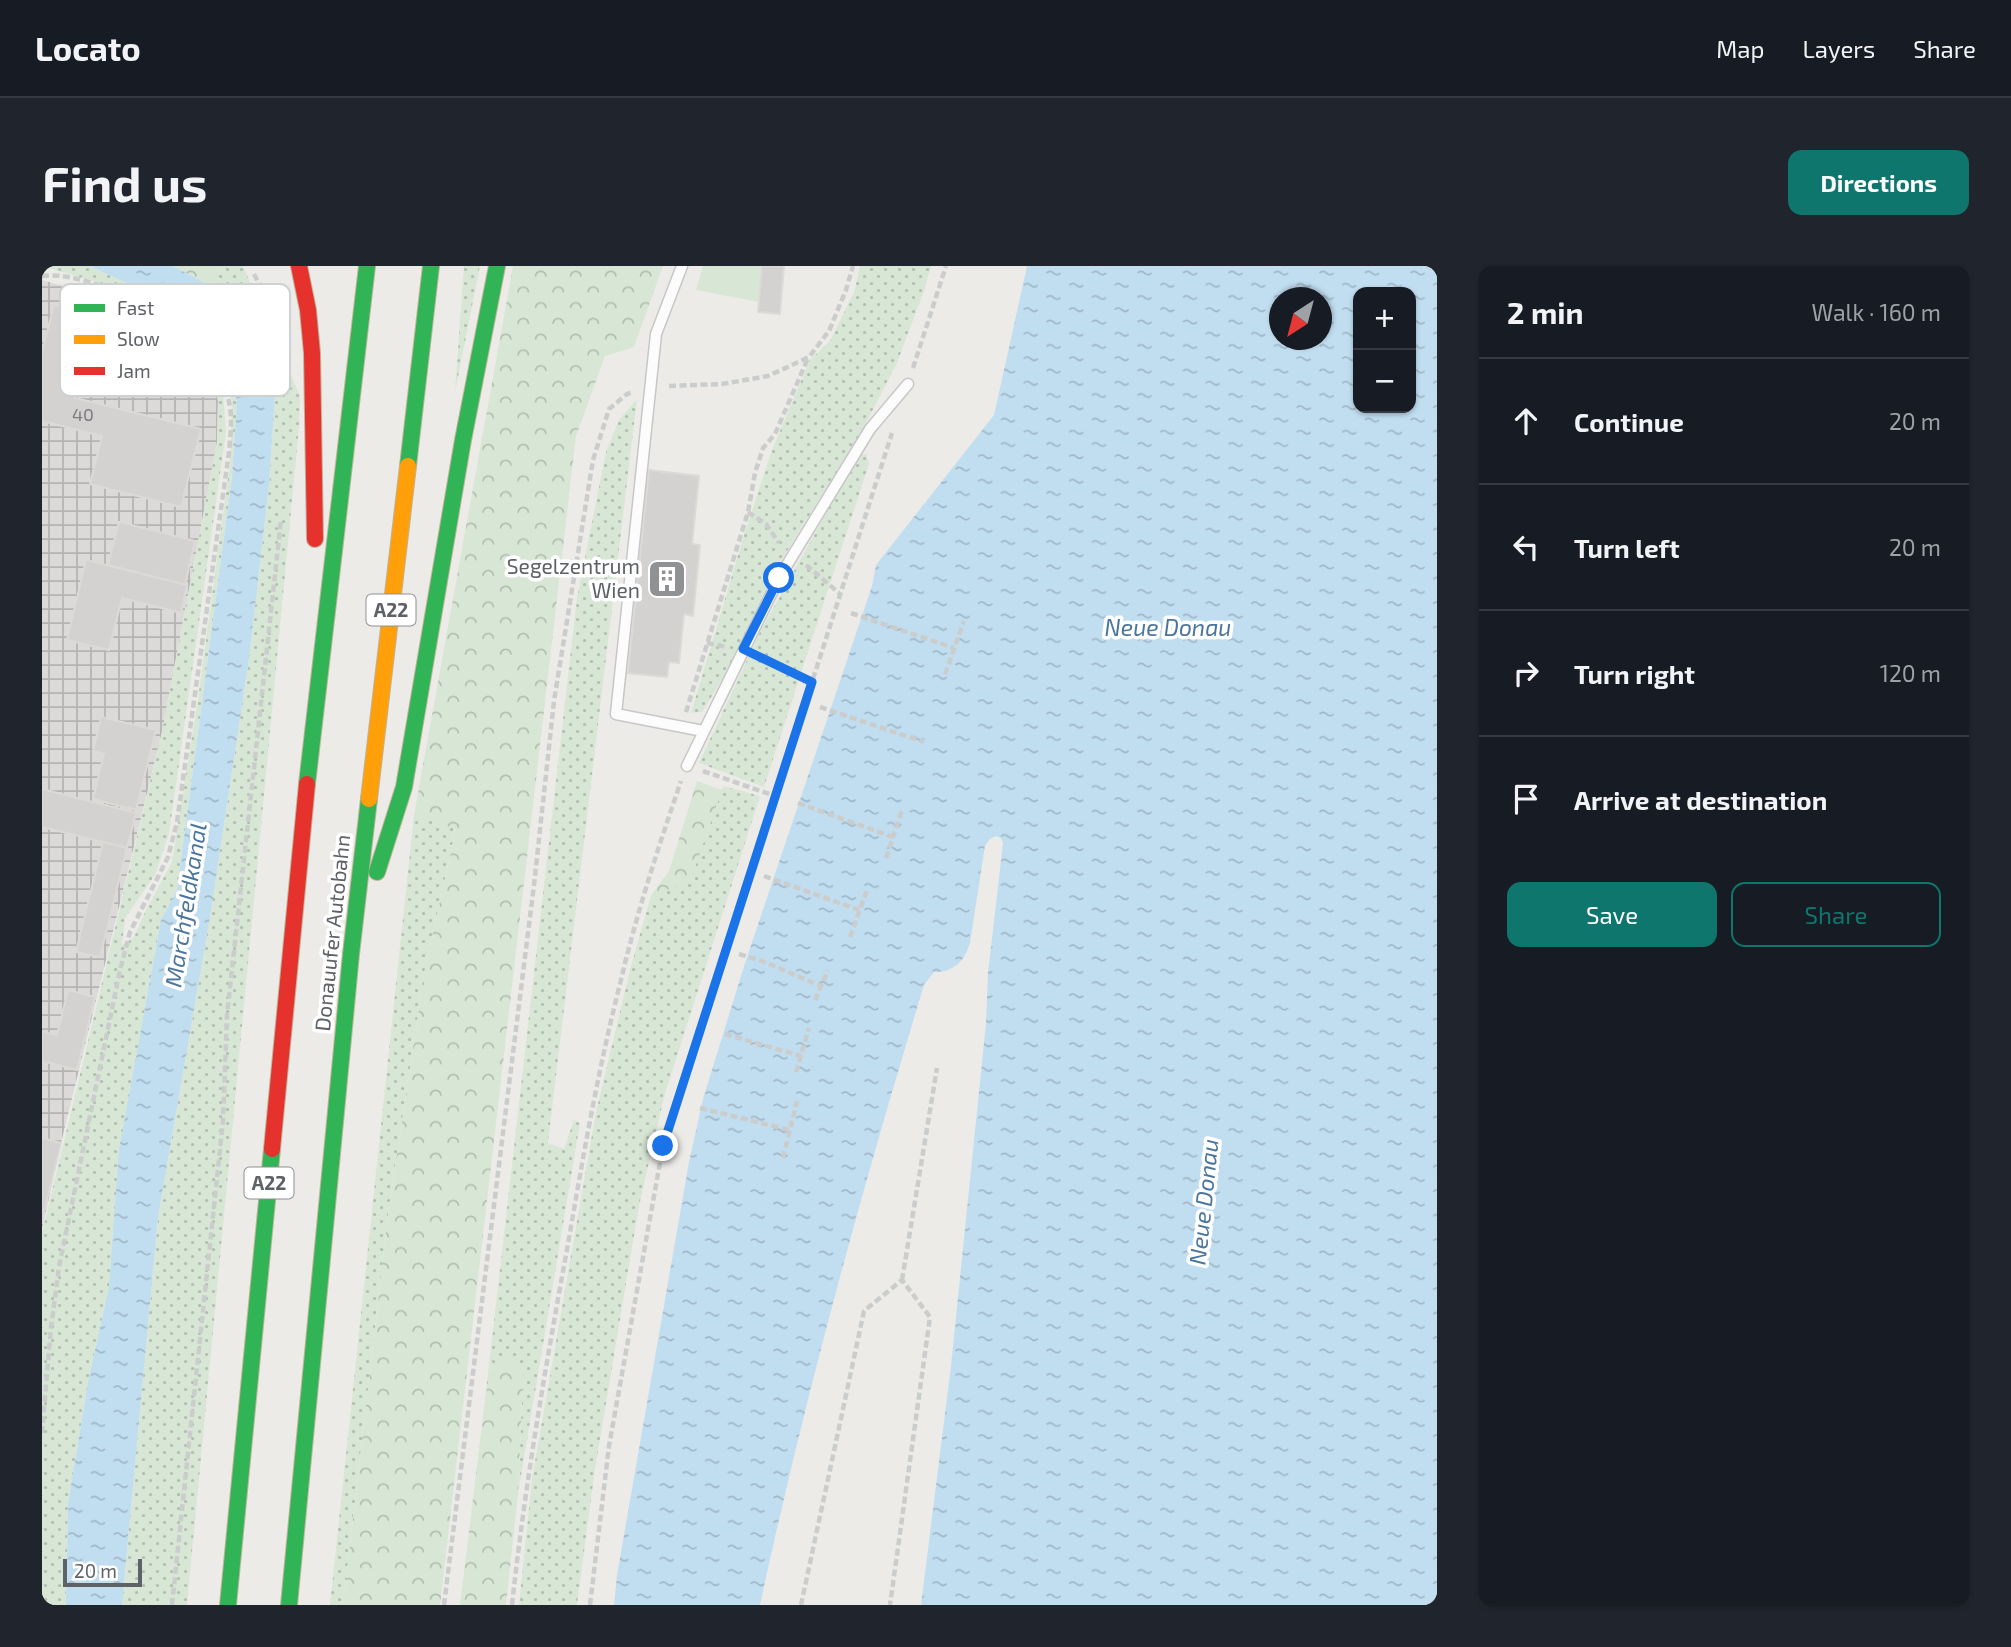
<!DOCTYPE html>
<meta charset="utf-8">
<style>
:root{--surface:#171b24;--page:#20242c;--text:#f1f3f6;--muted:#9ea1a6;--line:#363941;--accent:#0f766e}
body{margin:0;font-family:"Exo 2",sans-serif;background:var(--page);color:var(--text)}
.controls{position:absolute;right:21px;top:21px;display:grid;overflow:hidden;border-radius:14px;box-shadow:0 2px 5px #0004}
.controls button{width:63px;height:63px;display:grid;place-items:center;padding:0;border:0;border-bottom:2px solid var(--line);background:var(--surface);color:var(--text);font:35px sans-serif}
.compass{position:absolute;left:1227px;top:21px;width:63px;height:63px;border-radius:50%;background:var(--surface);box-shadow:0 2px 5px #0004;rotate:216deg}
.scale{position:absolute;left:21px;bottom:18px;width:79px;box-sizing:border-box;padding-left:7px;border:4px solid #5e6165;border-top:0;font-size:19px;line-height:24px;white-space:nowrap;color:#5e6165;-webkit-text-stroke:5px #fff;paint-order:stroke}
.stop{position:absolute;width:21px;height:21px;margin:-16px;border:5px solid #1a73e8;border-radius:50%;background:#fff}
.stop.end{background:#1a73e8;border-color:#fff;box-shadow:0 2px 7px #0008}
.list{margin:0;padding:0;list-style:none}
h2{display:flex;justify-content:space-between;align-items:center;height:91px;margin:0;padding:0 28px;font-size:30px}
h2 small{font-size:23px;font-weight:400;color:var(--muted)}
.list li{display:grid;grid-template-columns:46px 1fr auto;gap:21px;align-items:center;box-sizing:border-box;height:126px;padding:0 28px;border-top:2px solid var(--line)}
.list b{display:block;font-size:26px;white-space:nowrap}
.list em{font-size:23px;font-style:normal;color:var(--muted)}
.actions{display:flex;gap:14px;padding:21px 28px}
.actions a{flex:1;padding:16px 0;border:2px solid var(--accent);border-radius:14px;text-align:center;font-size:24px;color:var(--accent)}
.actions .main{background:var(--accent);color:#fff}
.icon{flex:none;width:38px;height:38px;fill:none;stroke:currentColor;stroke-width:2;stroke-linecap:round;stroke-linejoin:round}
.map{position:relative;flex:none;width:1395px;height:1339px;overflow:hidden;border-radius:14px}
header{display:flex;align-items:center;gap:42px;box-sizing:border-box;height:98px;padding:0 35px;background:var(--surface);border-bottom:2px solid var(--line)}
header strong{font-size:33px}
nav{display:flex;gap:38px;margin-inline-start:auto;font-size:24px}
.intro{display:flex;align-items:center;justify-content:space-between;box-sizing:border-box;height:168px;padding:0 42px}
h1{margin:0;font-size:49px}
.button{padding:18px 32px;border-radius:14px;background:var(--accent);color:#fff;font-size:24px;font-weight:700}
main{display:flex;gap:42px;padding:0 42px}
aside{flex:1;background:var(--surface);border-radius:14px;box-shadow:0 2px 5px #0004}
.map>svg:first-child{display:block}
.industrial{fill:url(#industrial-grid)}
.grass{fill:url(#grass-dots)}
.forest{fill:url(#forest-crowns)}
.pitch{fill:#d8e7d5}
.water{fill:url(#water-ripples);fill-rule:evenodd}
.building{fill:#d3d2d1;stroke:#dcdad7;stroke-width:2}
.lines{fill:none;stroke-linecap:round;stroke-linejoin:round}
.lane-casing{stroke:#c7c7c7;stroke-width:13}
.fast-casing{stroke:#c0b399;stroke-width:18}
.slow-casing{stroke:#c0b399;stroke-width:18}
.jam-casing{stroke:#c0b399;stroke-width:18}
.path{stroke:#cacdcb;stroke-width:4.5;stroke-dasharray:7 3.5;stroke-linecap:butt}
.lane{stroke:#fcfcfc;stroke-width:10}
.fast{stroke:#30b455;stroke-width:16}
.slow{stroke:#ff9f0a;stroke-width:16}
.jam{stroke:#e5322d;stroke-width:16}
.route{stroke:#1a73e8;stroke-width:9}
.labels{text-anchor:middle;stroke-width:7;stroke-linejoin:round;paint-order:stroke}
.number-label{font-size:18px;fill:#7c7e81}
.shield{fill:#fff;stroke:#8e9093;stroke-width:2}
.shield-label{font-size:19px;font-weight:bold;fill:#5e6165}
.poi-label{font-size:21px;fill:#5e6165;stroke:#fff;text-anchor:end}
.street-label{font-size:21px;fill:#5e6165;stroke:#fff}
.water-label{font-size:23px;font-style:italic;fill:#4a759d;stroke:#fff}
.key{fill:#fff;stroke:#cfd0d1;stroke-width:2}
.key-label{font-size:19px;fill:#5e6165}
</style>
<header>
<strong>Locato</strong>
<nav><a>Map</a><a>Layers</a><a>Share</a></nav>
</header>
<div class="intro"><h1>Find us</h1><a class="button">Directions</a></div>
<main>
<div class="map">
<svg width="1395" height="1339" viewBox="0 0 1395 1339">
<defs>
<pattern id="industrial-grid" width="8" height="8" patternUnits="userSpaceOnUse" patternTransform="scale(1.75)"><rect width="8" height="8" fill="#dcdad8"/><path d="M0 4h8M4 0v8" fill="none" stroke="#b6b4b3"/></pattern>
<pattern id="grass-dots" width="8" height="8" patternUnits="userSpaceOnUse" patternTransform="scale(1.75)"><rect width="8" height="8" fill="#d8e7d5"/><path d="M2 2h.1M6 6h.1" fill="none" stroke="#b2bfb0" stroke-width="1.8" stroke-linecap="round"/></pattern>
<pattern id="forest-crowns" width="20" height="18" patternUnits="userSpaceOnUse" patternTransform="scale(1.75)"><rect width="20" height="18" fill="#d8e7d5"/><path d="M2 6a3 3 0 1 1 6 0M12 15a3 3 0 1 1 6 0" fill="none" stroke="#b2bfb0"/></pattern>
<pattern id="water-ripples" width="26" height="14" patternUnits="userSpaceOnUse" patternTransform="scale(1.75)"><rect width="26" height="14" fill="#c1def1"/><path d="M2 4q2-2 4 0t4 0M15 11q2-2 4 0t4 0" fill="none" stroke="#a0b7c7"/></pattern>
</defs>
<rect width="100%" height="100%" fill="#ecebe8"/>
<!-- industrial -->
<polygon class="industrial" points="0,14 119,48 143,75 165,103 176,134 175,176 120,466 18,881 0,964"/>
<!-- grass -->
<g class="grass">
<polygon points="0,0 48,0 91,20 146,50 180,90 195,136 190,211 135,624 119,654 98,771 67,1021 46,1116 26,1238 24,1339 0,1339 0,967 120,466 175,176 176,134 165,103 143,75 119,48 15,17 107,39 140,60 162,88 181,126 184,166 127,568 113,609 83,652 80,679 92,671 104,644 130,596 156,433 188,197 190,135 178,96 142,51 86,25"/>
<polygon points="180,0 201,0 258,130 257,161 145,1339 80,1339 116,951 168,651 207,393 227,219 233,131 215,76 172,22"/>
<polygon points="422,0 438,0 413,126"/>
<polygon points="818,0 889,0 882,25 855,97 820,165 733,304 683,409 660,446 649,447 703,266 730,184 768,94 788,75 812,26"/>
<polygon points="595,133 506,877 522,883 532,854 538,857 476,1228 481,1108 444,1125 535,332 564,186 577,154"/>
<polygon points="824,188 827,198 722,521 657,497 719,364 816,190"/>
<polygon points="681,520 718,530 622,831 597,940 553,1203 535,1339 477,1339 490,1213 554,846 588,704 609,629 648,615"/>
<polygon points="372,549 414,562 383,703 347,941 301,1339 288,1339"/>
</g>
<!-- forest -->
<g class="forest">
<polygon points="131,0 180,0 172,22"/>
<polygon points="471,0 621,0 592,81 563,90 534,170 398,1339 301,1339 347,941 383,703 414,563 372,549"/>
<polygon points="655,515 680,524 648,616 609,629 627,605"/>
<polygon points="465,1091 481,1108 476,1228 464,1339 418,1339 444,1125 454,1099"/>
</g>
<!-- pitch -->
<polygon class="pitch" points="661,0 720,0 717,36 654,24"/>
<!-- water -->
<g class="water">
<polygon points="48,0 131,0 172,22 215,76 233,131 227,219 207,393 168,651 116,951 80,1339 24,1339 26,1238 46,1116 67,1021 77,884 119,654 135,624 190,211 195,136 180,90 146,50 91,20"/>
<path d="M985 0H1395V1339H879L909 1100 944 757 946 707 961 577 959 572 954 570 948 573 943 580 928 677C922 696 912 706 892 706L882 719C820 923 763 1130 718 1339H572L575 1309 647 896 661 833 703 697 830 320 834 299 952 149ZM1316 26H1369V142H1316ZM1238 32H1280V74H1238Z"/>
</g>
<!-- building -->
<g class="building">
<polygon points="720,0 742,0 738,48 716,46"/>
<polygon points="12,39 43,47 33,89 43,92 33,132 159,163 139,241 48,218 60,170 0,155 0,86"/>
<polygon points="607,204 657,210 650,278 658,279 651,350 642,348 637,397 627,396 625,411 586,407"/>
<polygon points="77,256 153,275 143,319 66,299"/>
<polygon points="44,294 145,319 139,347 80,332 67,384 25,374"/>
<polygon points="59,451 114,464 94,544 51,533 62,488 51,485"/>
<polygon points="0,523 94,547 85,582 0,561"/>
<polygon points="61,576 85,582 58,691 34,686"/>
<polygon points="26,724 53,731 35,804 0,795 0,766 15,769"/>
<polygon points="0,872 19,877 0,954"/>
</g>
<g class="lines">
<defs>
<g id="lane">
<polyline points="640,0 614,68 574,448 661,465"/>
<polyline points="645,500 737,312 828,163 866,118"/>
</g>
<g id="fast">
<polyline points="366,200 389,0"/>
<polyline points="265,518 325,0"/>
<polyline points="335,606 362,521 421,174 455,0"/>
<polyline points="186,1339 230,883"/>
<polyline points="247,1339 309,688 327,533"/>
</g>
<polyline id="slow" points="327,533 366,200"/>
<g id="jam">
<polyline points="257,0 266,44 270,87 273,273"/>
<polyline points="230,883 265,518"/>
</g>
</defs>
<!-- lane casing -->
<use href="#lane" class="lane-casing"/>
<!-- fast casing -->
<use href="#fast" class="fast-casing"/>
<!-- slow casing -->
<use href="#slow" class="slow-casing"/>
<!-- jam casing -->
<use href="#jam" class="jam-casing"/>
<!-- path -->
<g class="path">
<polyline points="212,8 233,49"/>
<path d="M0 10C22 7 46 16 68 22 91 29 117 38 137 52 165 73 189 119 189 154 189 165 188 176 187 186L135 556 126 591 88 666 78 704 17 1001 9 1062 0 1167"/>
<polyline points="871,102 904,0"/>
<polyline points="627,120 680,118 726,110 767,91 787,65 804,24 811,0"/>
<polyline points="706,246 724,258 737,277"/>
<polyline points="764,299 797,327"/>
<polyline points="809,347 912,382"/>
<polyline points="665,377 685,381"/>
<polyline points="717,390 770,416"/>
<polyline points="903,408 922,355"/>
<polyline points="778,441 882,476"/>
<polyline points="644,446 706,246 713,207 721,182 733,168 766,92"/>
<polyline points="661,505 733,530"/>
<polyline points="756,537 851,571"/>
<polyline points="844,592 860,544"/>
<polyline points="722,610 817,644"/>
<polyline points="808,671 825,624"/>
<polyline points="697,688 720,695 779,720"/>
<polyline points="773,734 786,704"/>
<polyline points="683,768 759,790"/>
<polyline points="754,806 767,762"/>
<polyline points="658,842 748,864"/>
<polyline points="741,892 755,835"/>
<polyline points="860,1014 895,802"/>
<polyline points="130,1339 181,855 185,749 239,254"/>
<polyline points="402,1339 492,619 512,435 551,194 567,143 585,128 591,126"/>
<path d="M470 1339C483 1218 504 1098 526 978 541 891 556 804 578 718 594 649 616 582 639 515"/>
<polyline points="548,1339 567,1180 621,880 850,167"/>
<polyline points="759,1339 822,1045 860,1014 888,1051 848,1339"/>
</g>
<!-- lane -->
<use href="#lane" class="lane"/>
<!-- fast -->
<use href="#fast" class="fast"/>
<!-- slow -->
<use href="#slow" class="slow"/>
<!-- jam -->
<use href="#jam" class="jam"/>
</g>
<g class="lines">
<!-- route -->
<polyline class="route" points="621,880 770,416 701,383 737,312"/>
</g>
<!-- icons -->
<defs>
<symbol id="building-square" viewBox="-11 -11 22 22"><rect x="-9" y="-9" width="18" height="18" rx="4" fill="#909193" stroke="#fff"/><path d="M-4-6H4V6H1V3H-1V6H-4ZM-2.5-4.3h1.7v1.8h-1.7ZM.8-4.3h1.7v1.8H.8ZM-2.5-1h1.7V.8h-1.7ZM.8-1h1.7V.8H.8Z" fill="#fff"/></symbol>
</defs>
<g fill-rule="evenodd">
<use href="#building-square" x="603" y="291" width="44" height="44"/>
</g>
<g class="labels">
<!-- number labels -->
<g class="number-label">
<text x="41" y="155">40</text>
</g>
<!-- shield labels -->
<g class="shield">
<rect x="324.5" y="328.5" width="49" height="31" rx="5"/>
<rect x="202.5" y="901.5" width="49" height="31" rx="5"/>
</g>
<g class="shield-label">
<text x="349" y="351">A22</text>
<text x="227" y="924">A22</text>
</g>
<!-- poi labels -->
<g class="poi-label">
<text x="598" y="308">Segelzentrum<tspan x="598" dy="24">Wien</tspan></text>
</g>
<!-- street labels -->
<g class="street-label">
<text transform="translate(291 667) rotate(-84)" y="7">Donauufer Autobahn</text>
</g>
<!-- water labels -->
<g class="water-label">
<text x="1126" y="370">Neue Donau</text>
<text transform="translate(144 639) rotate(-81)" y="8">Marchfeldkanal</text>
<text transform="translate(1162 936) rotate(-84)" y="8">Neue Donau</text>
</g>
</g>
<!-- legend -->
<rect x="18" y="18" width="230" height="112" rx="10" class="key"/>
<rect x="32" y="38" width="31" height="8" fill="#30b455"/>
<rect x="32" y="69" width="31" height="9" fill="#ff9f0a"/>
<rect x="32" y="101" width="31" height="8" fill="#e5322d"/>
<g class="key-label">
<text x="75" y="49">Fast</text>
<text x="75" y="80">Slow</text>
<text x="75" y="112">Jam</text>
</g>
</svg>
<div class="controls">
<button>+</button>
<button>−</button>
</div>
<svg class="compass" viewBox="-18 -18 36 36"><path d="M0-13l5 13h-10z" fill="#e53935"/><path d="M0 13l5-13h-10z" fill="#9ea1a6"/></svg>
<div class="scale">20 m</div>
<div class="stop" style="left:737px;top:312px"></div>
<div class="stop end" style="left:621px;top:880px"></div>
</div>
<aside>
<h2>2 min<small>Walk · 160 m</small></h2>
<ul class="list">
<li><svg class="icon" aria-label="ahead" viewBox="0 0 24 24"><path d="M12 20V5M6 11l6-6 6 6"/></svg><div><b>Continue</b></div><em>20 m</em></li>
<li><svg class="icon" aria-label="left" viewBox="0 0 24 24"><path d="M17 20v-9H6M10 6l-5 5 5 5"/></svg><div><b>Turn left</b></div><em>20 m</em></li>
<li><svg class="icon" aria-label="right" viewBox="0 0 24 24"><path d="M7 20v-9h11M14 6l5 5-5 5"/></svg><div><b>Turn right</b></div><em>120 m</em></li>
<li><svg class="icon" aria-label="arrive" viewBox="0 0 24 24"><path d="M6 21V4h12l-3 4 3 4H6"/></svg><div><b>Arrive at destination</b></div></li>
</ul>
<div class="actions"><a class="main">Save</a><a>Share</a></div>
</aside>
</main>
